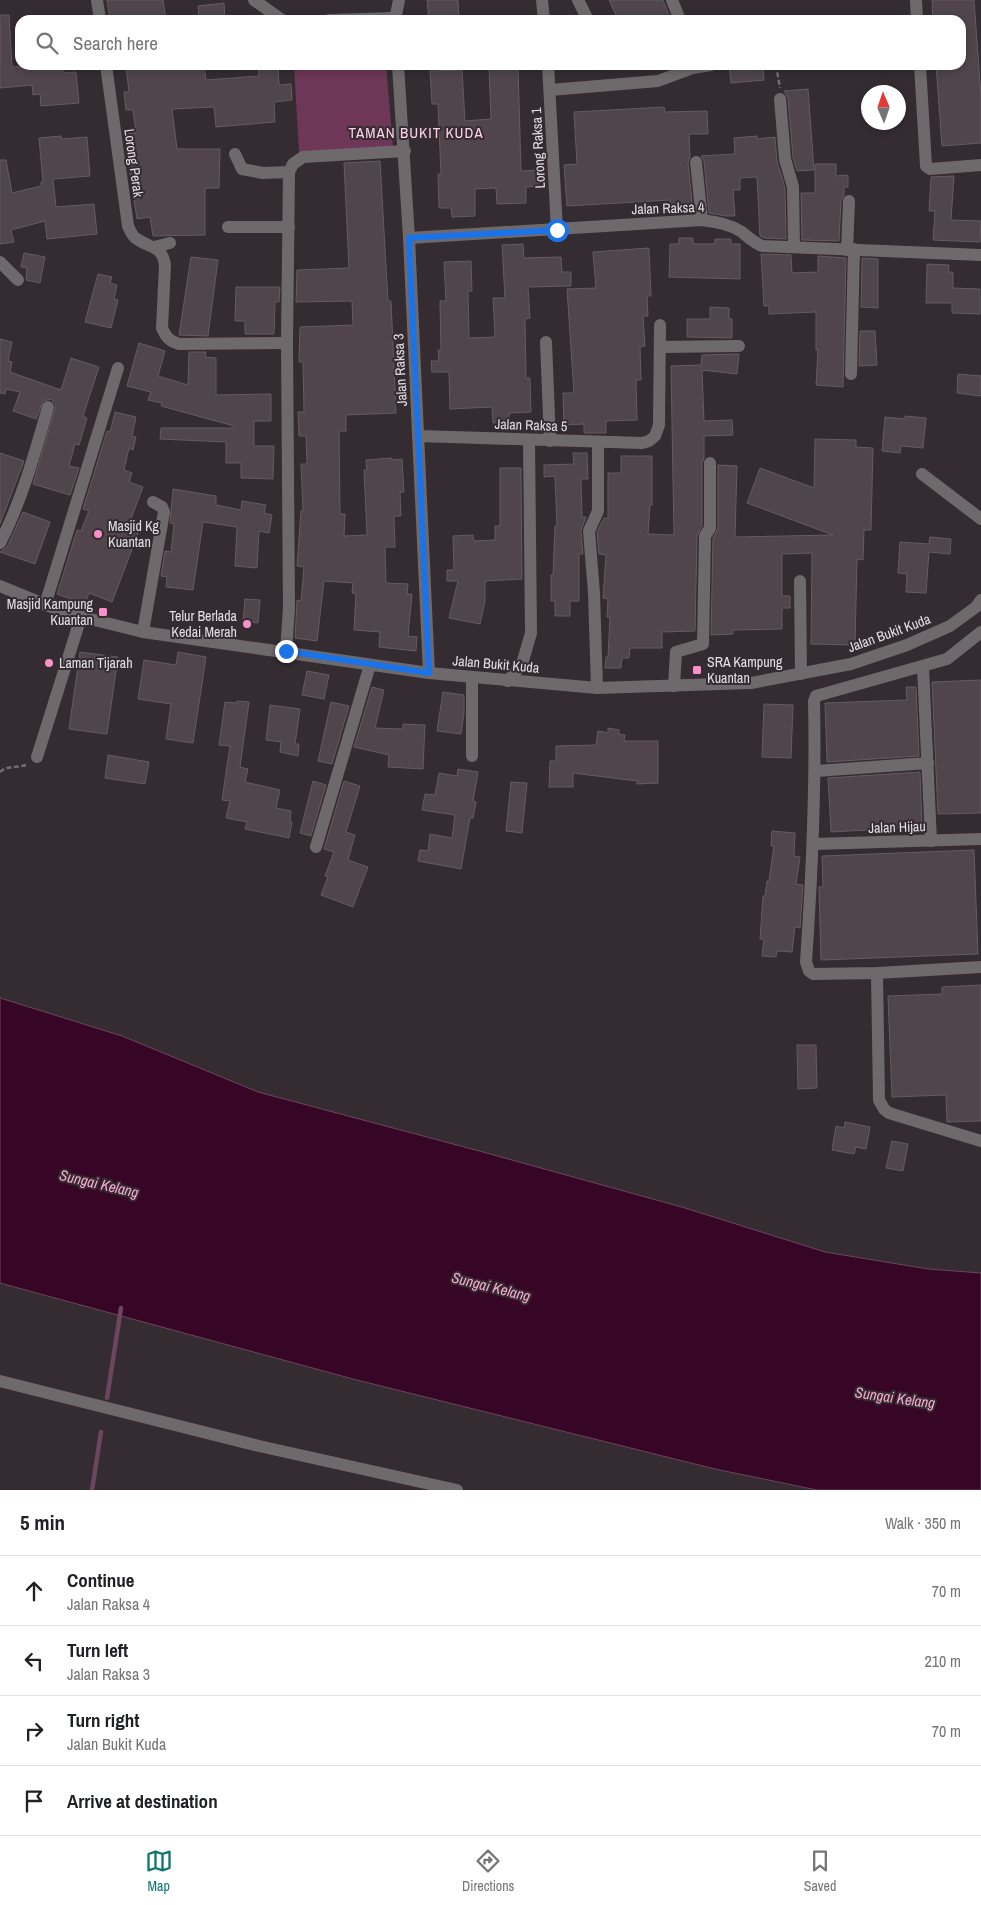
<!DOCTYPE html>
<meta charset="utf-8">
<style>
:root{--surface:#fff;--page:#f2f2f2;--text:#202124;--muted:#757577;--line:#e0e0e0;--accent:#0f766e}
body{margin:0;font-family:"Archivo Narrow",sans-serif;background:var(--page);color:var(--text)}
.compass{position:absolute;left:861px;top:85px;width:45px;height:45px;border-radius:50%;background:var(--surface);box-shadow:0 2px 8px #0003;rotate:358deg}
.stop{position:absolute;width:15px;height:15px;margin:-11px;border:4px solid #1a73e8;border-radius:50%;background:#fff}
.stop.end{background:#1a73e8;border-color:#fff;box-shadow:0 1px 5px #0008}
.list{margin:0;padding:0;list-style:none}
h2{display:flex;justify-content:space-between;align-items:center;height:65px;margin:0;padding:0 20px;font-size:21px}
h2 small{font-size:16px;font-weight:400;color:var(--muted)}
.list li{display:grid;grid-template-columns:32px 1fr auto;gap:15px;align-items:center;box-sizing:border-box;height:70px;padding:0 20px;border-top:1px solid var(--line)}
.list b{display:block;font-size:19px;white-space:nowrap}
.list p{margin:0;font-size:16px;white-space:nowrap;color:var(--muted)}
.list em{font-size:16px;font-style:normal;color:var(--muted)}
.icon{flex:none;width:28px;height:28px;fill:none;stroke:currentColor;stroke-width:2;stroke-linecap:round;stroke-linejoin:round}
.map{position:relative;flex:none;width:981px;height:1490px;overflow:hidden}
.search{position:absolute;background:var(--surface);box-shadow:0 2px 8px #0003;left:15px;right:15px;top:15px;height:55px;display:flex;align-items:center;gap:12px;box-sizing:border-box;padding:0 18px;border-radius:15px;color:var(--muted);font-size:19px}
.sheet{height:345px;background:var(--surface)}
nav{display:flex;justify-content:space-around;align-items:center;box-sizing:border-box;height:70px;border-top:1px solid var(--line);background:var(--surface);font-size:14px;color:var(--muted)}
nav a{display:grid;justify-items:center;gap:2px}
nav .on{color:var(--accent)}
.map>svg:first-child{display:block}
.green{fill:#6e3757}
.water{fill:#370526;stroke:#6b465e}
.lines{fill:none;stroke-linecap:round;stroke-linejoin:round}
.stream{stroke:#6b465e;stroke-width:4.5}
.building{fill:#4f454a;stroke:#655b60}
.path{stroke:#736c70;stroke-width:2.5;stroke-dasharray:5 2.5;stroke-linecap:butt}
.minor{stroke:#6e6a6c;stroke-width:12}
.route{stroke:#1a73e8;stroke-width:6}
.poi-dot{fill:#f890cc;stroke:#342c30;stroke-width:2}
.labels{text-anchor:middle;stroke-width:4;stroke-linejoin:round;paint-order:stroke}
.street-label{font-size:14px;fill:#e4dfe2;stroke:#342c30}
.poi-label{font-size:14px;fill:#e4dfe2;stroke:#342c30;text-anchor:start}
.neighbourhood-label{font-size:15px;letter-spacing:1px;fill:#fed0e9;stroke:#342c30}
.water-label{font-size:15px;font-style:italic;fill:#faa8d5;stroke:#342c30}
</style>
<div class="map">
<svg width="981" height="1490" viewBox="0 0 981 1490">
<rect width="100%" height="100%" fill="#342c30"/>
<!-- green -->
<polygon class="green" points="294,65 386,65 393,147 299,152"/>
<!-- water -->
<polygon class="water" points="0,998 122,1036 258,1092 483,1152 685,1208 825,1252 928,1269 981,1273 981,1490 817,1490 715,1469 353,1379 0,1283"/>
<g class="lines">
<!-- stream -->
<g class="stream">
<polyline points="107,1398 121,1308"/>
<polyline points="92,1490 101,1432"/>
</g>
</g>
<!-- building -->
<g class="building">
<polygon points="107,0 163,0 166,20 110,20"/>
<polygon points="427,0 458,0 459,20 429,20"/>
<polygon points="609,0 663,0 671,20 618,20"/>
<polygon points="932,0 974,0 981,97 981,143 942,146 936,65 961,65 961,20 933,20"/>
<polygon points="224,3 225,20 199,20 198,6"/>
<polygon points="0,15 9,15 12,67 63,65 64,73 76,72 79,103 41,106 40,94 33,95 32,85 0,88"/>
<polygon points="126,65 204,65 206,80 259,76 258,65 278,65 279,85 291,84 292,100 274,102 275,122 216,127 214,107 172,109 177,149 220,149 219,188 205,188 205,235 153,236 150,217 137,219 124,134 136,133 133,110 126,110 124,92 129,92"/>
<polygon points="729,65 763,65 764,80 731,83"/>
<polygon points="518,66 521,171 539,170 539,186 526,187 526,203 497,204 496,188 475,189 475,216 452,217 451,208 439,208 438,174 441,174 438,104 432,104 430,71 462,70 465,121 491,119 489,67"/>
<polygon points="808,89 814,170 797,171 793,158 788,98 784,91"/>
<polygon points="664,107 665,112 707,111 708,134 689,134 690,156 688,163 693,211 670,212 670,200 567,206 564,165 577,164 574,112"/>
<polygon points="61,136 62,139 87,137 90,176 53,179 56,207 94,204 97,234 47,239 45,221 11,230 14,242 0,244 0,160 6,160 12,193 41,186 41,182 43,182 39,138"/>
<polygon points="757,136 757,139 775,137 777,161 785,188 786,239 764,238 760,236 757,177 740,178 740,190 733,190 735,216 726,216 709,213 704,161 701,156 735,154 734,138"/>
<polygon points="380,161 388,301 391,301 396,413 346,415 346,431 339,431 340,514 345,514 344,536 367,535 364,470 367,470 366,460 392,458 392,460 402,459 404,492 400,492 401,516 394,516 395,547 385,547 386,583 408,584 407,594 412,594 408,636 417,637 416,651 379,647 380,632 354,630 356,594 352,593 353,583 324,581 317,641 295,638 297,600 301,601 304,567 297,566 301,511 303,511 301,464 307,464 306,436 299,436 298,412 304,412 303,362 299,362 300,327 353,325 352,301 296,302 297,270 349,268 344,163"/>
<polygon points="815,164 836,164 836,176 848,175 848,187 844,187 844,195 841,201 839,241 802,240 801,193 815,193"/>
<polygon points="954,176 951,220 981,221 980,242 933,240 935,211 929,211 931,177"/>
<polygon points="679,238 693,238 693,244 715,244 715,239 731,239 731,244 740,244 740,279 669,277 670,244 679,244"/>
<polygon points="523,244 524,258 561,257 562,272 571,272 571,286 528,287 530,318 525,319 526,378 530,378 531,412 509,413 509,422 493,423 492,407 450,409 449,372 432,372 431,361 439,361 438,350 441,350 440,301 446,301 444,262 471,261 472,291 468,291 469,338 495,337 493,298 505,298 502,245"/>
<polygon points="649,248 651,296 647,296 648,316 643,316 645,346 640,347 641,380 636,380 637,420 606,421 606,433 584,433 584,424 564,425 563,393 574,393 567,289 596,288 593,252"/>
<polygon points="24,253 45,257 40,283 26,280 27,268 21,267"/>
<polygon points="761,254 791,255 792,273 818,272 818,256 846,258 843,387 816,385 818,350 816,350 816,312 769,314 769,306 764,306"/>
<polygon points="191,257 218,260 208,336 179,335"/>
<polygon points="862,258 878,259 878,308 861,307"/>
<polygon points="927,264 949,265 948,272 953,272 953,288 980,289 980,314 952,313 952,303 926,303"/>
<polygon points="98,274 112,277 110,283 117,285 114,299 118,300 111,328 85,322"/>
<polygon points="236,287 280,287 279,302 275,302 274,334 245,334 245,321 235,321"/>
<polygon points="710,307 729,308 729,319 732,319 732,338 687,337 687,319 710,319"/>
<polygon points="860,331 875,331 877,365 859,366"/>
<polygon points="0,339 12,342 8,361 12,362 10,372 61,390 71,358 99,367 83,416 87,418 79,445 75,444 69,466 79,468 70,495 33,484 56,405 51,399 43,401 36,419 13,411 20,392 6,389 5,394 0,393"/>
<polygon points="139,343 165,351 158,376 188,385 189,352 206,352 205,357 216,358 216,395 271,394 271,421 254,421 254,446 274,446 273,479 241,478 241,463 226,463 226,442 160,439 161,428 233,428 234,426 161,406 162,403 148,400 151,392 127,386"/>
<polygon points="739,354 737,374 702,370 704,421 732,420 733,435 704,436 704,458 702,463 702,526 697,536 695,631 662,632 662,648 630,648 629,658 622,658 621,668 605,668 606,657 608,657 610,617 607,617 608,599 603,598 606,555 599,554 597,532 604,518 608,518 608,473 621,473 621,456 652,456 652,505 650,505 648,534 674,535 671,366 701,365 702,355"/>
<polygon points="958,374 981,376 981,396 957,393"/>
<polygon points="115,412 136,417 132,436 136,437 133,450 129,448 124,470 132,473 129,482 143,487 128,527 139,531 112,602 89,593 85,604 57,594 77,530 81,531 89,511 83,509 107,431 110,432"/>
<polygon points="905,416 926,418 923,448 901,446 900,453 882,451 885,417 905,419"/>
<polygon points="815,439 856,440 856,447 873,448 871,530 864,530 863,560 857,559 855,645 811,644 812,553 782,554 782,596 790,596 790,608 782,608 782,629 733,630 733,634 711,635 713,538 718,528 718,465 737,466 735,537 833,535 747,503 760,468 814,488"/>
<polygon points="0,453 24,461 0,524"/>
<polygon points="573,453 587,453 588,479 581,479 582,517 586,517 581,531 583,554 579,554 579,601 570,601 570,616 555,616 555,601 551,601 551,575 553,575 555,526 557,526 555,476 544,477 544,465 574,464"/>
<polygon points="500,468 521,468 522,579 485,581 485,601 480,624 449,618 458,581 447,581 447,570 454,570 453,536 473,535 474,541 495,540 495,526 500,526"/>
<polygon points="173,489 216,496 216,505 241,510 242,501 266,505 264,513 272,515 269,533 259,531 257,568 235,566 237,527 203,522 193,590 166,587 167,577 161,576 165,551 171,552 174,524 170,523"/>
<polygon points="23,512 50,522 35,564 0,552 7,547"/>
<polygon points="930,537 951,539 950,554 929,552 926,593 906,592 907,574 898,573 900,542 929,544"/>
<polygon points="245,599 260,600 258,623 243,621"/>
<polygon points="80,652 118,657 107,734 69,729"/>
<polygon points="178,652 206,657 193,743 166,739 171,704 138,699 144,660 176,665"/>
<polygon points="307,671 329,675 324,699 302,695"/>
<polygon points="981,680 981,813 938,814 932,682"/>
<polygon points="372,687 384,690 375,728 403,729 403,724 425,725 423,769 388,767 389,755 354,747"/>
<polygon points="906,687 916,687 919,756 827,762 825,703 907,700"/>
<polygon points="443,692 464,695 464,713 461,734 437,731"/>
<polygon points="237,701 249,702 240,767 248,769 245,782 280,790 276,808 291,811 290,822 292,822 289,838 245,829 247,822 226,818 230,801 222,800 230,746 219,745 225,702 237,703"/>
<polygon points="331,702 349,706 332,764 318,761"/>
<polygon points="764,704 793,705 791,758 762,757"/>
<polygon points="270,705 300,709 295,744 299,744 298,756 280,752 281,742 266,740"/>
<polygon points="608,728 619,730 619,734 625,735 624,741 658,741 658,783 637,784 637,781 573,773 573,787 549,787 550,761 556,761 556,746 596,745 598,731 608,733"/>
<polygon points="108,755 149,762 145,784 105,778"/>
<polygon points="458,769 478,772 473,801 476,802 473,818 470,818 461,869 418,861 420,850 428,851 430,834 452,838 455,815 422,810 425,794 435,795 439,773 457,776"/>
<polygon points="920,772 922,827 831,832 828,778"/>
<polygon points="313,781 326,785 311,836 300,833"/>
<polygon points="344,781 360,786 346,832 355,835 348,860 368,867 353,907 321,895 328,877 325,876 334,852 324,849"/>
<polygon points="511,782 527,783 522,833 506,831"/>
<polygon points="772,831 795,833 794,856 800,857 796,884 803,885 800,928 795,927 792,952 777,951 776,957 762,956 764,939 760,939 763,896 765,896 767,881 769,881 774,846 771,846"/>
<polygon points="974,850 978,954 821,960 819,889 819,887 823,887 822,856"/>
<polygon points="981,985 981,1121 947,1122 946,1095 892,1097 888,996 942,994 942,987"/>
<polygon points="797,1045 816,1045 817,1088 798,1089"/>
<polygon points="845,1122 870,1127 866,1149 856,1147 854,1154 832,1150 836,1126 844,1128"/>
<polygon points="892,1141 908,1144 903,1171 886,1168"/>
</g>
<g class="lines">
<!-- path -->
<g class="path">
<polyline points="776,65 780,88"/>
<path d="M0 772C8 765 17 768 26 765"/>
</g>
<!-- minor -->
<g class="minor">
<polyline points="97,0 100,20"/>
<polyline points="254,0 282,20"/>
<polyline points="542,0 544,20"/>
<polyline points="578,0 588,20"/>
<polyline points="672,0 680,20"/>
<polyline points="916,0 917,20"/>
<polyline points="329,20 394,18"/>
<polyline points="395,20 399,0"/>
<path d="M106 65 128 226C130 230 132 237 137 239 151 249 162 245 165 265L162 328C166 337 169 341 179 344L287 343"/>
<polyline points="398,65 409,238 429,673"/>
<polyline points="548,65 557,230"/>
<polyline points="920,65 926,166 930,169 981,165"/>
<polyline points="550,90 658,81 693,68 711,65"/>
<polyline points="780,99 785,159 793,187 794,247"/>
<polyline points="235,154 242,169 263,173 289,172"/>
<polyline points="696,162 702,220"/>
<polyline points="228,227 289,227"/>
<path d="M409 238 702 220C717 222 729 224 742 232 749 238 753 242 762 246L981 255"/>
<polyline points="154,247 170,243"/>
<polyline points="847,250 849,201"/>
<polyline points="0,262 18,280"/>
<polyline points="546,342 550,441"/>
<polyline points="661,347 739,346"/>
<polyline points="851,374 854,249"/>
<polyline points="418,436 642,443 649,441 655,436 659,425 660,325"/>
<polyline points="922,474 981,519"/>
<path d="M0 543C22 500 35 453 48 407"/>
<polyline points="800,581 801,674"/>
<polyline points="0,586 66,613 143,632 429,673 597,688 751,683 851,664 907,645 950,626 976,607 981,600"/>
<polyline points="45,605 118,368"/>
<polyline points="143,632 164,512 162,507 153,502"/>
<path d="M981 632 947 659 816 696 814 701C816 788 812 875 806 962L809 971 813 974 877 973 981 967"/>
<polyline points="286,651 289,608 287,343 289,172 293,164 303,157 405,151"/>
<polyline points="923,667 931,841"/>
<polyline points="508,681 522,664 531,633 529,440"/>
<polyline points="674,686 676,652 703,644 705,536 710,528 710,463"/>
<polyline points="597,688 594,593 589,531 598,511 598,442"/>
<polyline points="472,756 472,678"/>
<polyline points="37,757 81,617"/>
<polyline points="816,771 928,763"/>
<polyline points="814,844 981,839"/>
<polyline points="316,847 370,665"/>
<polyline points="877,973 879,1100 884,1109 889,1113 981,1141"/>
<polyline points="0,1381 259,1446 457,1490"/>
</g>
</g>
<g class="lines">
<!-- route -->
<polyline class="route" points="286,651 429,673 409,238 557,230"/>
</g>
<!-- markers -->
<g class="poi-dot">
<circle cx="98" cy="534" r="5"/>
<rect x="98" y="607" width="10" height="10" rx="2.5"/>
<circle cx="247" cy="624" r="5"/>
<circle cx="49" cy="663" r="5"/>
<rect x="692" y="665" width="10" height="10" rx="2.5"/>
</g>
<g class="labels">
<!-- street labels -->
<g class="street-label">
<text transform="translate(538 148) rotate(-93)" y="5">Lorong Raksa 1</text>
<text transform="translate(134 163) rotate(82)" y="5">Lorong Perak</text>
<text transform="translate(668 208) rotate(-2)" y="5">Jalan Raksa 4</text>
<text transform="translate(400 370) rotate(-93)" y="5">Jalan Raksa 3</text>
<text transform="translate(531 425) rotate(2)" y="5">Jalan Raksa 5</text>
<text transform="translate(889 633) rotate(-20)" y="5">Jalan Bukit Kuda</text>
<text transform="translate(496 664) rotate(5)" y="5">Jalan Bukit Kuda</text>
<text transform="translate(897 827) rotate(-2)" y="5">Jalan Hijau</text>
</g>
<!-- poi labels -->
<g class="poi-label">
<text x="108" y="531">Masjid Kg<tspan x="108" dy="16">Kuantan</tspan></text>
<text x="93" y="609" text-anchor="end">Masjid Kampung<tspan x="93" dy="16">Kuantan</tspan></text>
<text x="237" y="621" text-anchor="end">Telur Berlada<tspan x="237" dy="16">Kedai Merah</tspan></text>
<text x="707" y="667">SRA Kampung<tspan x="707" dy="16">Kuantan</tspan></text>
<text x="59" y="668">Laman Tijarah</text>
</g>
<!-- neighbourhood labels -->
<g class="neighbourhood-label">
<text x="416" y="138">TAMAN BUKIT KUDA</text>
</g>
<!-- water labels -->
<g class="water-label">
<text transform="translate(99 1184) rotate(13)" y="5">Sungai Kelang</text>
<text transform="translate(491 1287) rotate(14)" y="5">Sungai Kelang</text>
<text transform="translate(895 1398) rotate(8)" y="5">Sungai Kelang</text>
</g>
</g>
</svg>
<svg class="compass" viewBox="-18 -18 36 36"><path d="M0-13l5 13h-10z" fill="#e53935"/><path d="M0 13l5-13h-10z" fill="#757577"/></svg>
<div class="stop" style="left:557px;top:230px"></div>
<div class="stop end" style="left:286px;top:651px"></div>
<div class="search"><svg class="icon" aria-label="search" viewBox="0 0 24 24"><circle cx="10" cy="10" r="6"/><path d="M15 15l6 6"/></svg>Search here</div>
</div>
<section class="sheet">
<h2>5 min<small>Walk · 350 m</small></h2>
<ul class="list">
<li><svg class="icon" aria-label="ahead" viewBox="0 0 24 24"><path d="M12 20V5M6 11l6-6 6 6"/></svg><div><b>Continue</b><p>Jalan Raksa 4</p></div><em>70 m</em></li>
<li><svg class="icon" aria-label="left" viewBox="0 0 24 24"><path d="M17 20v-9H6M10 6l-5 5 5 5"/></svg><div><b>Turn left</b><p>Jalan Raksa 3</p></div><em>210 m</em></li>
<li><svg class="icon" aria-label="right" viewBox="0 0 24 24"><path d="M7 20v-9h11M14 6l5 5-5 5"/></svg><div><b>Turn right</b><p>Jalan Bukit Kuda</p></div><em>70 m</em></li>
<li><svg class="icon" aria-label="arrive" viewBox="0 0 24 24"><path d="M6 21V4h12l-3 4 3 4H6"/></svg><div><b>Arrive at destination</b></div></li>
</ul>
</section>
<nav>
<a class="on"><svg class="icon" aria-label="map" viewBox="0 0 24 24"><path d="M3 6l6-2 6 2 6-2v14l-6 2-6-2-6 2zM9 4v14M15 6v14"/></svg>Map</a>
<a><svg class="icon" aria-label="directions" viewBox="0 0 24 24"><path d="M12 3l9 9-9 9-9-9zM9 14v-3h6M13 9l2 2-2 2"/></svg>Directions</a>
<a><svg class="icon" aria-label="saved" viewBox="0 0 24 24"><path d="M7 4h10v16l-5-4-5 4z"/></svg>Saved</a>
</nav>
